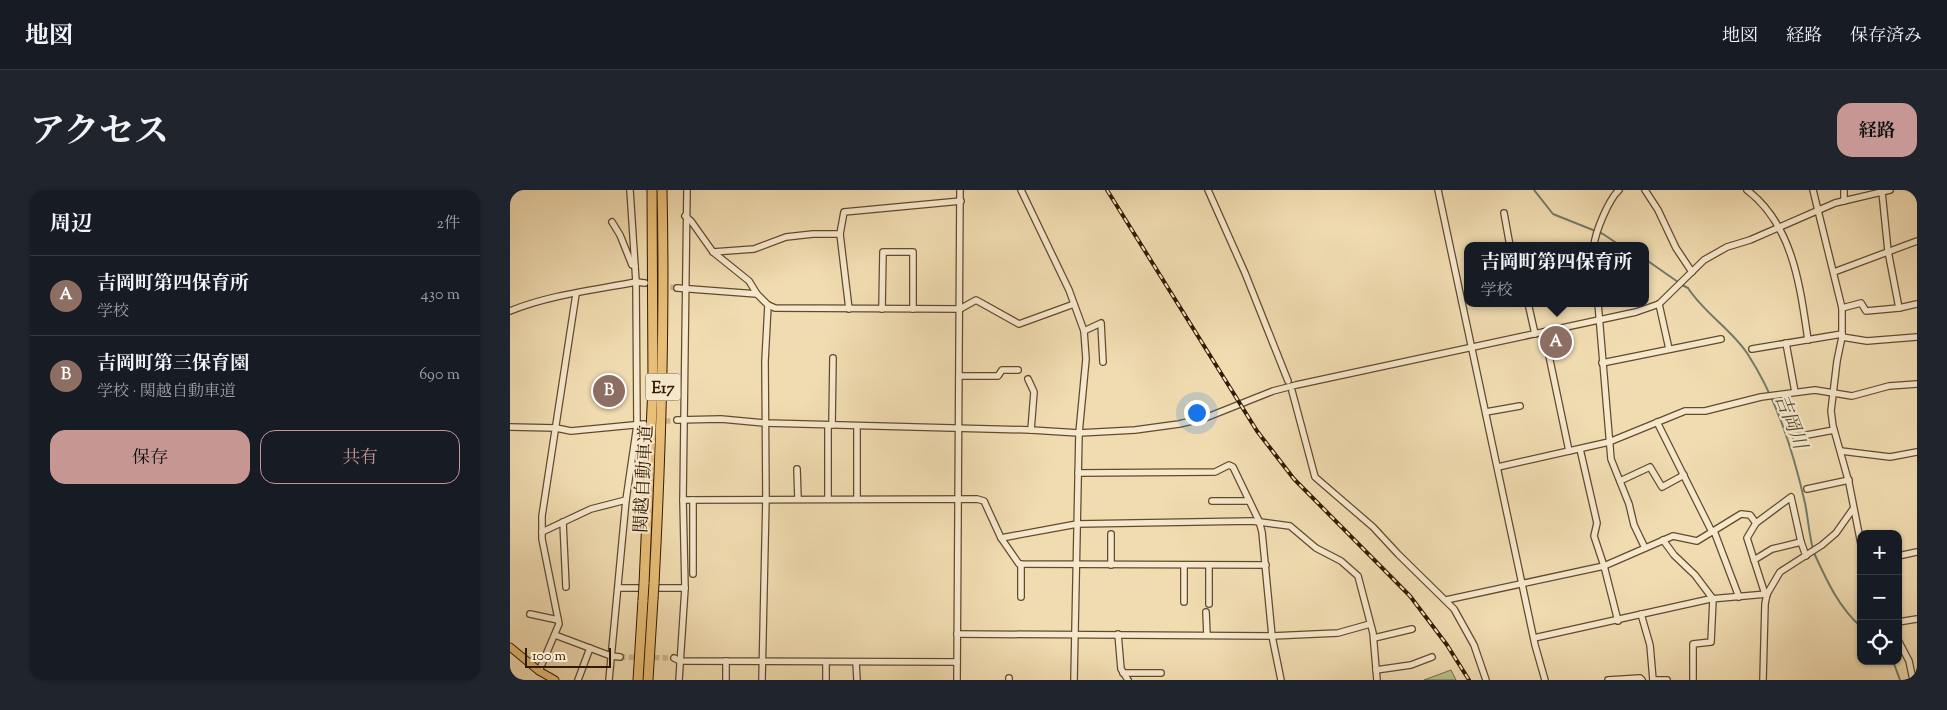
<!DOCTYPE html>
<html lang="ja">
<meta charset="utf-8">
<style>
:root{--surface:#171b24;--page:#20242c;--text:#f1f3f6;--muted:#9ea1a6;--line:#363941;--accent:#c59692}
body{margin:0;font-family:"Sorts Mill Goudy","Noto Serif JP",serif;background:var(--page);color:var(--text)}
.controls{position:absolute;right:15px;bottom:15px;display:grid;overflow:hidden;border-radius:10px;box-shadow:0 1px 4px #0004}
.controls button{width:45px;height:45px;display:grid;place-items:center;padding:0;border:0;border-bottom:1px solid var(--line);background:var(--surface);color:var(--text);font:25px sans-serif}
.scale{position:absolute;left:15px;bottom:12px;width:86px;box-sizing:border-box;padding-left:5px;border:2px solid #321a01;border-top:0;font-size:14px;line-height:18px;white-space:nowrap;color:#321a01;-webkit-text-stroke:4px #f6e8cc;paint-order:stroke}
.you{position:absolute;left:686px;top:222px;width:18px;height:18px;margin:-12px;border:4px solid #fff;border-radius:50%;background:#1a73e8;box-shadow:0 0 0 8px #1a73e833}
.badge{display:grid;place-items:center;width:32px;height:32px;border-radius:50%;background:var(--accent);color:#fff;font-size:16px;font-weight:700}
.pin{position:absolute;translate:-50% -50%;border:2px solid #fff;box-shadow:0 1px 5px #0006}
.popup{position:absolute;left:954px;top:52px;width:185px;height:65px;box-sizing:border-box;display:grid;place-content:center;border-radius:10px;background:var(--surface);filter:drop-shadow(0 1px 4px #0005);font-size:16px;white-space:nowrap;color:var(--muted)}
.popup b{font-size:19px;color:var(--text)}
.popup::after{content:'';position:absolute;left:50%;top:100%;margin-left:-10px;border:10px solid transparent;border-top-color:var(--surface)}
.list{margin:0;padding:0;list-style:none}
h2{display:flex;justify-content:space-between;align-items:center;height:65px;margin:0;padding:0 20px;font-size:21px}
h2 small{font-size:16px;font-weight:400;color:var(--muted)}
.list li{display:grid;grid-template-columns:32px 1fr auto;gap:15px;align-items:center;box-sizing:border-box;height:80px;padding:0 20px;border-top:1px solid var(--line)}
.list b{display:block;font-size:19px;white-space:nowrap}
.list p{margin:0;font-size:16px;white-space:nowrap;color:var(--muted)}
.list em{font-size:16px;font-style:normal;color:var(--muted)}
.actions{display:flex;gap:10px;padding:15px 20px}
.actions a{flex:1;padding:11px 0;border:1px solid var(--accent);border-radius:15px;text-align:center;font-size:18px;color:var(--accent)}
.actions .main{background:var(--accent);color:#111}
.icon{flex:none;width:28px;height:28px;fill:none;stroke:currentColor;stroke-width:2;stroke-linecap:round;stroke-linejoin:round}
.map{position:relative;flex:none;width:1407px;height:490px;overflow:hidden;border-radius:15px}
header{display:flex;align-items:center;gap:30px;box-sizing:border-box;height:70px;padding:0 25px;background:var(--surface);border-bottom:1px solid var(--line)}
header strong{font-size:24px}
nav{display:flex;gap:28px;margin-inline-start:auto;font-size:18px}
.intro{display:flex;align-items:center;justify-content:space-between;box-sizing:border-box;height:120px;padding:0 30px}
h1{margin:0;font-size:35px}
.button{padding:12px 22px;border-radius:15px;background:var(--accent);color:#111;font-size:18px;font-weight:700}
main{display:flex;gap:30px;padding:0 30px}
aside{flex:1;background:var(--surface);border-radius:15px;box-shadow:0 1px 4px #0004}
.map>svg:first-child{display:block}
.green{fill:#b9c08c;stroke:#766d46}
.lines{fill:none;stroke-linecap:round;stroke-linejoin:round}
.stream{stroke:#717b69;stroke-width:2}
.minor-tunnel{stroke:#cbb58e;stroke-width:5.5;stroke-dasharray:5.5 3;stroke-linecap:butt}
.minor-casing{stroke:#624a2d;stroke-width:8}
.major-casing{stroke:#321a01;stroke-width:9}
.highway-casing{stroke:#321a01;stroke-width:11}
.minor{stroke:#f6e8cc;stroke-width:5.5}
.major{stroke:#e8be78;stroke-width:7}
.highway{stroke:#e8be78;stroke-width:9}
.rail-casing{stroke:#321a01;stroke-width:4}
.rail{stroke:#f6e8cc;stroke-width:2;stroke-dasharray:5.5;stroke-linecap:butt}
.highway-bridge-casing{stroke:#321a01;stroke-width:11;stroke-linecap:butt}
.highway-bridge{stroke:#e8be78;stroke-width:9}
.labels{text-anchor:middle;stroke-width:4.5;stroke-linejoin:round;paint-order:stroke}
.shield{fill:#f6e8cc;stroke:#6d583e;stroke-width:1}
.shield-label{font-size:16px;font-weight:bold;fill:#321a01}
.street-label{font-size:18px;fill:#321a01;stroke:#f6e8cc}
.water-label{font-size:19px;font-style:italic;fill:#524a35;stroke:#f6e8cc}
</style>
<header>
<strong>地図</strong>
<nav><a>地図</a><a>経路</a><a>保存済み</a></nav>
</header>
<div class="intro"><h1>アクセス</h1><a class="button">経路</a></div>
<main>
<aside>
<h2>周辺<small>2件</small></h2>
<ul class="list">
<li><span class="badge" style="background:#8d6e63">A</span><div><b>吉岡町第四保育所</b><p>学校</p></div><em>430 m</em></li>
<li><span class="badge" style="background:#8d6e63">B</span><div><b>吉岡町第三保育園</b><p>学校 · 関越自動車道</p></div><em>690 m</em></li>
</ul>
<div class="actions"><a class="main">保存</a><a>共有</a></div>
</aside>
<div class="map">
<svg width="1407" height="490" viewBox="0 0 1407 490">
<rect width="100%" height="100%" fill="#f1dcb1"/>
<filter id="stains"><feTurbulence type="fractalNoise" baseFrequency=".004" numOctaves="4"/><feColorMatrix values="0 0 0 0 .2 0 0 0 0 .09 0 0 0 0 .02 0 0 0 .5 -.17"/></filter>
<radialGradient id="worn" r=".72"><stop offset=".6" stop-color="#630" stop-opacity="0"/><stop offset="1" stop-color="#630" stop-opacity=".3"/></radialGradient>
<!-- green -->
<polygon class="green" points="941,480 946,490 914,490"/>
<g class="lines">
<!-- stream -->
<g class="stream">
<polyline points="1024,0 1043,24 1093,44 1111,56"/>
<polyline points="0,4 6,0"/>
<polyline points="1135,69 1168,92"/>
<path d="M1172 95 1178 98C1194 123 1221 139 1237 163 1267 209 1283 261 1295 313 1298 328 1299 344 1303 359"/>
<path d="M1304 363C1317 391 1328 416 1351 437"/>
<polyline points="1383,471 1390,490"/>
</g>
<!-- minor-tunnel -->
<g class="minor-tunnel">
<polyline points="135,93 167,98"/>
<polyline points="138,233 167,230"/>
<polyline points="110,467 164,468"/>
</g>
<defs>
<g id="minor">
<polyline points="511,0 559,100 574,141 576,169 569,243 564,490"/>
<polyline points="698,0 735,83 778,191"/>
<polyline points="928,0 1025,455 1035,490"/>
<polyline points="1135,0 1148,20 1166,58 1182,82"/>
<path d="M1237 0C1283 35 1290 96 1298 150"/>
<polyline points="1303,0 1332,118 1332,147 1327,171 1321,221 1323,236 1339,293 1351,354"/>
<polyline points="1334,0 1334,11"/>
<polyline points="1372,2 1378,61 1389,118"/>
<polyline points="994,23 1000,56"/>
<polyline points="175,26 181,31 203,62 239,91 247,104"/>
<polyline points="102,32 110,45 122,75 125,76"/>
<polyline points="330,44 339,119"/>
<path d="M1084 56C1085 42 1099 9 1109 0"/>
<polyline points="203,62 244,59 276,47 303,44 330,44 334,22 451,11"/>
<polyline points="1324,82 1407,51"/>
<polyline points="167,98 247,104 258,115 265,118 450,119 466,110 509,134 564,114"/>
<polyline points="1018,113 1025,144"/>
<polyline points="1088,113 1101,269 1119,314 1124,335 1135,358"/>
<polyline points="1149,114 1159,159"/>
<polyline points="1332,118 1351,113 1356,121 1389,118 1407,114"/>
<polyline points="372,119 373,62 403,62 403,119"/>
<path d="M0 121C39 105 84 100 126 92L135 93"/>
<polyline points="574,141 591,133 593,172"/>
<polyline points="1034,142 1059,261"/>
<polyline points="1332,147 1357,151 1407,147"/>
<polyline points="1276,153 1285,202"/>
<polyline points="1242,159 1332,144"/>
<polyline points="1092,173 1211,149"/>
<polyline points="449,186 488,186 492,180 508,180"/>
<polyline points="518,189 524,202 521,240"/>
<polyline points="782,201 805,287 863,337 888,364 944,419 964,455 976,490"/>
<polyline points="976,222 1010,216"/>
<polyline points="167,230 211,229 255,233 521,240 569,243 625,240 669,234 695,228 763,201 786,195 1126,122 1149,114 1194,70 1217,57 1240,50 1325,13 1380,0"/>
<polyline points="1147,232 1202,342"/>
<polyline points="322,235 323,168"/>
<polyline points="0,237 46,238 61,241 134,234"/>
<polyline points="1286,247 1324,240"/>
<polyline points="1070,259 1087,333 1084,346 1094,376 1108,431"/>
<polyline points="1331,261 1380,267 1407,262"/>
<polyline points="988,277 1099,252 1175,221 1195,221 1251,207 1305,200 1342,206 1379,196 1407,194"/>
<polyline points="287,279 288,309"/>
<polyline points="568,283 705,282 719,275 723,277 749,331 752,342 762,446 771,490"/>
<polyline points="1110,291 1140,277 1152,297 1174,285"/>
<polyline points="1297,299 1339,290"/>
<polyline points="318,309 318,235"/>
<polyline points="347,309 347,236"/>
<polyline points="173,310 467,309 474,311 491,348 509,374 756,375"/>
<polyline points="702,311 739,311"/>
<polyline points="53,332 56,397"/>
<polyline points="1246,333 1281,307 1291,352 1296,366"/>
<polyline points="1204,341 1229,407"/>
<polyline points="32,342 81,319 116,310"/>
<polyline points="491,348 567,334 742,331 780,336 806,358 831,371 848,386 863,443 867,490"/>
<polyline points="1153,350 1164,365 1185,385 1203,409 1201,452 1183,454 1183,490"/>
<polyline points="1388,366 1407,362"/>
<polyline points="1244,370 1262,359 1291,352"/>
<polyline points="511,374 511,407"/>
<polyline points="601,375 601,344"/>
<polyline points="183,384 183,310"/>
<polyline points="108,398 175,398"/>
<polyline points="936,410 1094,376 1163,346 1187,351 1231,324 1240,325 1246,333 1237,348 1254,401 1257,404"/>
<polyline points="674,412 674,376"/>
<polyline points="699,414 699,376"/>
<polyline points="696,422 697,445"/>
<polyline points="20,424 48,430"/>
<polyline points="1131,424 1140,455 1143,490"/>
<polyline points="1388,432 1407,429"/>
<polyline points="447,444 762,446 828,443 860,434"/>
<polyline points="608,444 611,479 618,490"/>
<polyline points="45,445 101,466 110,467"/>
<polyline points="864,448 902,439"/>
<polyline points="1024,448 1200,409 1257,404"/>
<polyline points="1388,450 1399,471 1403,490"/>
<polyline points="164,468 170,471 447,472"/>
<polyline points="216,471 216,490"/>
<polyline points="346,472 347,490"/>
<polyline points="866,480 901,475 922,467"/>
<polyline points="29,481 49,434 32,349 32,326 66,104"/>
<polyline points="613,483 651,483"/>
<polyline points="499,488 499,490"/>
<polyline points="68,490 80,458"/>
<polyline points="99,490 116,310 127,235 126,92 120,0"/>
<polyline points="169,490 175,398 173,310 177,0"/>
<polyline points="252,490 256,308 255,171 258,115"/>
<polyline points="316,490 316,472"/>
<polyline points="447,490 450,0"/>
<polyline points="1098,490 1130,488 1132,490"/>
<polyline points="1143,490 1157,490"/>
<polyline points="1253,490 1255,414 1257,404 1270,382 1312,355 1326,343 1343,319"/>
</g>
<polyline id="major" points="0,457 29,481 45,490"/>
<g id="highway">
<polyline points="134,394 143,196 142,0"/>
<path d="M144 394C151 262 155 132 152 0"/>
<polyline points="128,490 133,410"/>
<polyline points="138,490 143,409"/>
</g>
</defs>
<!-- minor casing -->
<use href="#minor" class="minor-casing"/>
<!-- major casing -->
<use href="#major" class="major-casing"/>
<!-- highway casing -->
<use href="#highway" class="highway-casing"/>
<!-- minor -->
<use href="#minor" class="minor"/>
<!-- major -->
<use href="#major" class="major"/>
<!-- highway -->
<use href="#highway" class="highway"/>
<defs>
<polyline id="rail" points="597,0 747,241 784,289 900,406 937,455 959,490"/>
</defs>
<!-- rail casing -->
<use href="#rail" class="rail-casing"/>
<!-- rail -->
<use href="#rail" class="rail"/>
<defs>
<g id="highway-bridge">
<polyline points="143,409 144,394"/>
<polyline points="133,410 134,394"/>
</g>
</defs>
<!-- highway-bridge casing -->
<use href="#highway-bridge" class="highway-bridge-casing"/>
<!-- highway-bridge -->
<use href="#highway-bridge" class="highway-bridge"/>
</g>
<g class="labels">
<!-- shield labels -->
<rect class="shield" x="135.5" y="183.5" width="35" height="27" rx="4"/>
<g class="shield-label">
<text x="153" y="203">E17</text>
</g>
<!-- street labels -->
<g class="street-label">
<text transform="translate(133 289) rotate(-87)" y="6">関越自動車道</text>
</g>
<!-- water labels -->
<g class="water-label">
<text transform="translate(1282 231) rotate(69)" y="7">吉岡川</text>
</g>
</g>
<rect width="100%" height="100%" filter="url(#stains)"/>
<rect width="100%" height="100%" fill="url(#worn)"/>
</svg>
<div class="controls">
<button>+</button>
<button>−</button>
<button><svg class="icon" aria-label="locate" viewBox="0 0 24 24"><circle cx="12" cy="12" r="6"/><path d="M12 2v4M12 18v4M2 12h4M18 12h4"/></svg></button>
</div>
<div class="scale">100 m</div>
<div class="you"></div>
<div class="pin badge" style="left:1046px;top:152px;background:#8d6e63">A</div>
<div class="popup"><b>吉岡町第四保育所</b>学校</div>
<div class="pin badge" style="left:99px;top:201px;background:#8d6e63">B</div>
</div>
</main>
